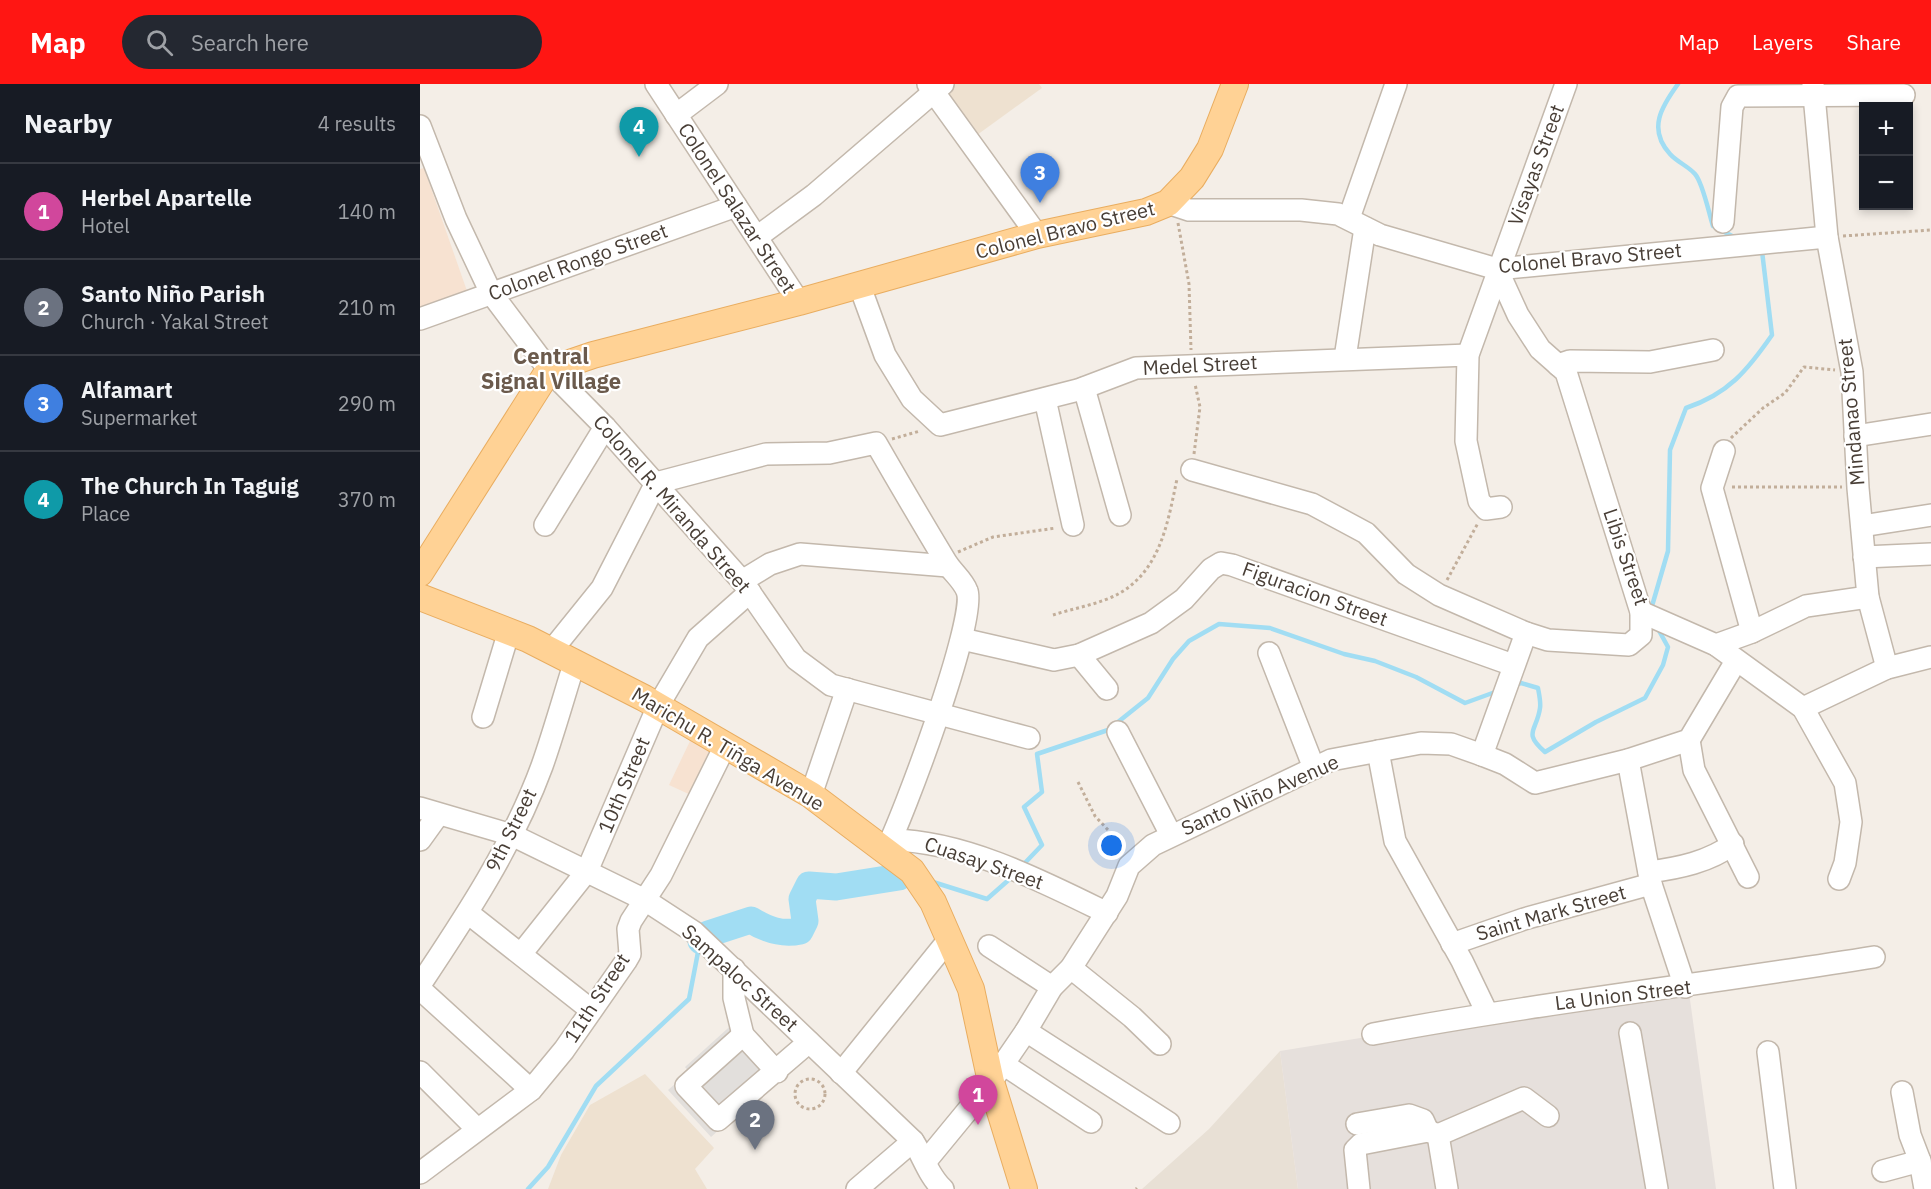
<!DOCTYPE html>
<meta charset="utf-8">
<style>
:root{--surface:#171b24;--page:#242831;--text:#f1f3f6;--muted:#9ea1a6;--line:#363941;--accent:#ff1613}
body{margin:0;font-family:"IBM Plex Sans",sans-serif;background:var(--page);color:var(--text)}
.controls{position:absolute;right:18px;top:18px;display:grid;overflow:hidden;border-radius:0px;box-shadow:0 3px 9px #0003}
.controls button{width:54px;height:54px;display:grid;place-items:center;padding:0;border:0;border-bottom:2px solid var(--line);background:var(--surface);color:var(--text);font:30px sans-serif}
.you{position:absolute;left:692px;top:762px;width:21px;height:21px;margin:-15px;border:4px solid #fff;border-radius:50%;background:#1a73e8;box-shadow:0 0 0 9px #1a73e833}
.badge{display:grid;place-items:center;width:39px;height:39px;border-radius:50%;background:var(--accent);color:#fff;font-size:20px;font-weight:700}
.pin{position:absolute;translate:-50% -50px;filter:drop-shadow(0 2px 3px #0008)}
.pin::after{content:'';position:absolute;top:32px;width:21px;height:18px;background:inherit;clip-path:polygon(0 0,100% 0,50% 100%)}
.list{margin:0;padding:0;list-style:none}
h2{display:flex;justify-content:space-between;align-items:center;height:78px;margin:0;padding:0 24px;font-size:26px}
h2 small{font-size:20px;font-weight:400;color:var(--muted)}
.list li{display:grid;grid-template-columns:39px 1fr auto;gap:18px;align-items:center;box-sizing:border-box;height:96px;padding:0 24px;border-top:2px solid var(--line)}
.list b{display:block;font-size:22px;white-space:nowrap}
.list p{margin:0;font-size:20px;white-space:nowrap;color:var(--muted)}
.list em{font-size:20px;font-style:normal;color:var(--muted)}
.icon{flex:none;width:33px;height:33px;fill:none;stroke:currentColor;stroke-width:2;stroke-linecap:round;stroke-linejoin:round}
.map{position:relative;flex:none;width:1511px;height:1105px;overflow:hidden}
header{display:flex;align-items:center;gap:36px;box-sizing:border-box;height:84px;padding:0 30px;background:var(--accent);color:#fff}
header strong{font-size:28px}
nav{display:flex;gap:33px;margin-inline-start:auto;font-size:21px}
.search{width:420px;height:54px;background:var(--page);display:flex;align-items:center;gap:15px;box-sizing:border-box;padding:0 21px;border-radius:33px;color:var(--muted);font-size:22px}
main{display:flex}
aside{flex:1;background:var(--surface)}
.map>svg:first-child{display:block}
.residential{fill:#e8e0d5}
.commercial{fill:#f7e2d1}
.industrial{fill:#e6e0dc}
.education{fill:#eee1d0}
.parking{fill:#e2dfdc}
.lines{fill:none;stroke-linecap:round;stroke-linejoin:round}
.stream{stroke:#a1ddf3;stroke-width:4.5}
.river{stroke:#a1ddf3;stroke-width:27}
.minor-casing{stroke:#c3b8ac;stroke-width:24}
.major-casing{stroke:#e9ad60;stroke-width:28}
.path{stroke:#c2ae9a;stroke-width:3;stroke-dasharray:3 3;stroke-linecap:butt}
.minor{stroke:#fff;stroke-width:21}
.major{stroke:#ffd295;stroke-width:26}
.labels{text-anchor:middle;stroke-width:4.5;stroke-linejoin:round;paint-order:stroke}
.street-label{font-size:20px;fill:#483e36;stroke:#fff}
.quarter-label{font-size:22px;font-weight:bold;fill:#6b5a4c;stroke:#fff}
</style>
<header>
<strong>Map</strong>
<div class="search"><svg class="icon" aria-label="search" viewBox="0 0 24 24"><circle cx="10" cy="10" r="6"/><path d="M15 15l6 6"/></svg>Search here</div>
<nav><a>Map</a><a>Layers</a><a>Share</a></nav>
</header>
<main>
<aside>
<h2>Nearby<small>4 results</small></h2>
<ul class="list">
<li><span class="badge" style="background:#d1479c">1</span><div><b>Herbel Apartelle</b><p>Hotel</p></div><em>140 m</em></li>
<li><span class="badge" style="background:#6b7280">2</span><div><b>Santo Niño Parish</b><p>Church · Yakal Street</p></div><em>210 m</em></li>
<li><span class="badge" style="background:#3f7fe0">3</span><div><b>Alfamart</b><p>Supermarket</p></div><em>290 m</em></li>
<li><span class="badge" style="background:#0f9aa8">4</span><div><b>The Church In Taguig</b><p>Place</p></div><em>370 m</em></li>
</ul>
</aside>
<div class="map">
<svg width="1511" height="1105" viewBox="0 0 1511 1105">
<rect width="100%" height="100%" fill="#f4eee7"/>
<!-- residential -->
<polygon class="residential" points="860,967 878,1105 722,1105 789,1045"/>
<!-- commercial -->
<g class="commercial">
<polygon points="4,84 47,207 0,225 0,85"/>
<polygon points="271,655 295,667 273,712 249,701"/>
</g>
<!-- industrial -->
<polygon class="industrial" points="1268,901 1296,1105 878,1105 860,967"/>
<!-- education -->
<g class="education">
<polygon points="532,0 619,0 622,4 557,51 523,6"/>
<polygon points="225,990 294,1064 275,1085 287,1105 128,1105 141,1071 170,1021"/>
</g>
<!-- parking -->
<polygon class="parking" points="317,936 364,987 291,1053 248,1006 269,988 265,983"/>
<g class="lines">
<!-- stream -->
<g class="stream">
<path d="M1258 0C1242 22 1227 45 1250 70 1257 78 1268 82 1275 90 1283 99 1289 130 1293 142L1316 154"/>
<path d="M1232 522 1248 467 1250 366 1266 324C1308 310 1327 287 1352 251L1342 167"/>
<path d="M1095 601 1101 599 1118 604C1119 610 1121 618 1120 624 1117 647 1102 648 1125 668L1176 638 1225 614 1243 581 1248 563 1237 543"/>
<polyline points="602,782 622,761 604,723 622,708 617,670 688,646 728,614 753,575 769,557 799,540 850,544 924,570 955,577 996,593 1045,619 1078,607"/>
<polyline points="513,798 567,815 592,793"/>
<polyline points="108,1105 128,1083 176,1002 269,915 279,863"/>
</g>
<!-- river -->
<path class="river" d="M281 857 288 850 331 836C347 846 362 851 380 847L385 837 382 815 389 801 416 803 479 793"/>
<defs>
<g id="minor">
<polyline points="236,0 379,218"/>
<polyline points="508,0 617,151"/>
<polyline points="1393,0 1407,153 1432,288 1438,404 1448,513 1467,584"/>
<polyline points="256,31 297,0"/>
<polyline points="0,42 36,135 71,209 129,286 185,343 322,497 376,575 411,601 609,654"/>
<polyline points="748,119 769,126 881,126 918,130 960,151 1077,185 1407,153"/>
<polyline points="929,134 976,0"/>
<polyline points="1303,138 1312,23 1318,12 1484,11"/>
<polyline points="337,153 394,111 523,0"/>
<polyline points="439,200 465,271 492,315 520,341 658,306 716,284 1048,271"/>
<polyline points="0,235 316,122"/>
<polyline points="925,274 945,144"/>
<polyline points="1138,281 1150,277 1230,278 1293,266"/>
<polyline points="664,304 700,431"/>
<polyline points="625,315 653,441"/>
<polyline points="1435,352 1511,340"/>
<polyline points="1304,367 1292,404 1332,548"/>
<polyline points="772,386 892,420 946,449 986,490 1019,511 1106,549 1128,556 1209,561 1221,551 1221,528 1146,288 1120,265 1098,231 1077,185"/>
<polyline points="1081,423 1066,425 1059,417 1046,357 1048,271 1146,0"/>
<polyline points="125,441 185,343"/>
<polyline points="1442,442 1511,431"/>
<polyline points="1444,473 1511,470"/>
<polyline points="322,497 350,480 380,470 528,482"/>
<polyline points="1221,528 1296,561 1383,624 1425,699 1431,738 1425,779 1419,795"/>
<polyline points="542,555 634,576 659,571 731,539 764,515 791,485 801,479 812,481 1093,581"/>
<polyline points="1296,561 1332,548 1386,522 1448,513"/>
<path d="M132 566 182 504 236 399 346 370 409 369 456 359C479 399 502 438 526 478 532 488 543 496 547 507 558 534 482 736 465 768"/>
<polyline points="849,569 894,684"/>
<polyline points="659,571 687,605"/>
<polyline points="1383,624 1467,584 1511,573"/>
<polyline points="63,633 89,547"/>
<polyline points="698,648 751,751"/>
<polyline points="1269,656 1274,686 1328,793"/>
<polyline points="958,667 975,757 1042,877 1067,929"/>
<polyline points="1062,671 1106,549"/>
<polyline points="1208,676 1231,800 1265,903"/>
<polyline points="391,711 427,605"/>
<path d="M0 724 92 751 225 816 274 848 493 1057C503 1072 509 1093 523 1105"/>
<polyline points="0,756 18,731"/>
<path d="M472 756C544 757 622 797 687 829"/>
<path d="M1229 788C1259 784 1289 778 1313 760"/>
<polyline points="48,829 171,926"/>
<polyline points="1032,860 1104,835 1231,800"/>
<polyline points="569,862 632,903"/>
<polyline points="101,870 167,787 238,622 278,554 330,508"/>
<polyline points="651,884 712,933 740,960"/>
<polyline points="314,885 314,914 323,951"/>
<path d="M0 901C46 832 93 761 122 682 134 648 144 612 155 577"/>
<polyline points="0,905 111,1006"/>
<polyline points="606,947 749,1039"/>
<polyline points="1210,949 1237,1105"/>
<path d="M953 950C1119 919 1287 900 1454 873"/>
<polyline points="1348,968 1365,1105"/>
<polyline points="583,980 671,1038"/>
<polyline points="0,988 57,1045"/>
<polyline points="357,988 323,951 266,1002 298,1036 389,958"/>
<polyline points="421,989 530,854"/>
<polyline points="1482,1008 1490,1051 1500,1077 1505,1105"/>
<polyline points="937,1040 989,1031 1003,1036 1008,1047"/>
<polyline points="1018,1051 1104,1014 1128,1032"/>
<polyline points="506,1077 571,998 606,947 632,903 651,884 697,812 709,782 733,761 911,676 1001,659 1031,660 1062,671 1085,680 1115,699 1208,676 1269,656 1316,577"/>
<polyline points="1463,1087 1500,1077"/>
<polyline points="0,1089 111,1006 144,966 206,877 210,870 208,845 211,837 241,791 306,660"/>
<polyline points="437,1105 493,1057"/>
<polyline points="939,1105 935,1066 941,1060 1008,1047 1018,1051 1027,1105"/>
</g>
<g id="major">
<polyline points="0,489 129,286 173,271 379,218 617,151 726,128 748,119 772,94 790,65 815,0"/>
<polyline points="0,513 108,555 224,614 391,711 492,787 513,818 551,905 571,998 604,1105"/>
</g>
</defs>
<!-- minor casing -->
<use href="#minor" class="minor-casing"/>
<!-- major casing -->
<use href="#major" class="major-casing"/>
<!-- path -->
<g class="path">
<polyline points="758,139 769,200 771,266"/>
<polyline points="1423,152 1511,146"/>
<polyline points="1311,354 1343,324 1365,309 1384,283 1415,286"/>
<polyline points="472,355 500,347"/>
<polyline points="774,370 780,323 775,300"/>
<polyline points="1312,403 1422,403"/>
<polyline points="538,468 573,453 636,444"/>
<polyline points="1027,496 1058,439"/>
<path d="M633 531C654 524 681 520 700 509 741 485 748 437 757 395"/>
<polyline points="658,698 675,732 704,763"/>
<circle cx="390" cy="1010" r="15"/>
<polyline points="716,1105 717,1104"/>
</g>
<!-- minor -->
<use href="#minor" class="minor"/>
<!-- major -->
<use href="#major" class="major"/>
</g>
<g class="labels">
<!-- street labels -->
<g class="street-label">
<text transform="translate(1116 81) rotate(-70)" y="7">Visayas Street</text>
<text transform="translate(317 124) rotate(57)" y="7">Colonel Salazar Street</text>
<text transform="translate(645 146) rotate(-14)" y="7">Colonel Bravo Street</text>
<text transform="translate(1170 174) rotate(-5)" y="7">Colonel Bravo Street</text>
<text transform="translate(158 178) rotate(-20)" y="7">Colonel Rongo Street</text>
<text transform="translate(780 281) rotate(-3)" y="7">Medel Street</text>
<text transform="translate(1431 328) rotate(-95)" y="7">Mindanao Street</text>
<text transform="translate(252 420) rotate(49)" y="7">Colonel R. Miranda Street</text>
<text transform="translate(1206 473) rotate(71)" y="7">Libis Street</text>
<text transform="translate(895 510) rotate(20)" y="7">Figuracion Street</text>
<text transform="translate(308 665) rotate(31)" y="7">Marichu R. Tiñga Avenue</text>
<text transform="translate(204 701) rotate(-67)" y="7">10th Street</text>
<text transform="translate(840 711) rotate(-24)" y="7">Santo Niño Avenue</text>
<text transform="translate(91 746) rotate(-64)" y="7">9th Street</text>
<text transform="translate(564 779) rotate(19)" y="7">Cuasay Street</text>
<text transform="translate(1131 829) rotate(-16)" y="7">Saint Mark Street</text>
<text transform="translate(320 894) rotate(42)" y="7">Sampaloc Street</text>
<text transform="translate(1203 911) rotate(-7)" y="7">La Union Street</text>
<text transform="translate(177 914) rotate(-57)" y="7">11th Street</text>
</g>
<!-- quarter labels -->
<g class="quarter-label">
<text x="131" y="280">Central<tspan x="131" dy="25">Signal Village</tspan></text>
</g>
</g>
</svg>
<div class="controls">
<button>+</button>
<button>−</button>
</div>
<div class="you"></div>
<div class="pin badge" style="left:558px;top:1041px;background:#d1479c">1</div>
<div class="pin badge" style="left:335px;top:1066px;background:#6b7280">2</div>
<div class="pin badge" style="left:620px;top:119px;background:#3f7fe0">3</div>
<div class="pin badge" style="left:219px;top:73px;background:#0f9aa8">4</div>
</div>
</main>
